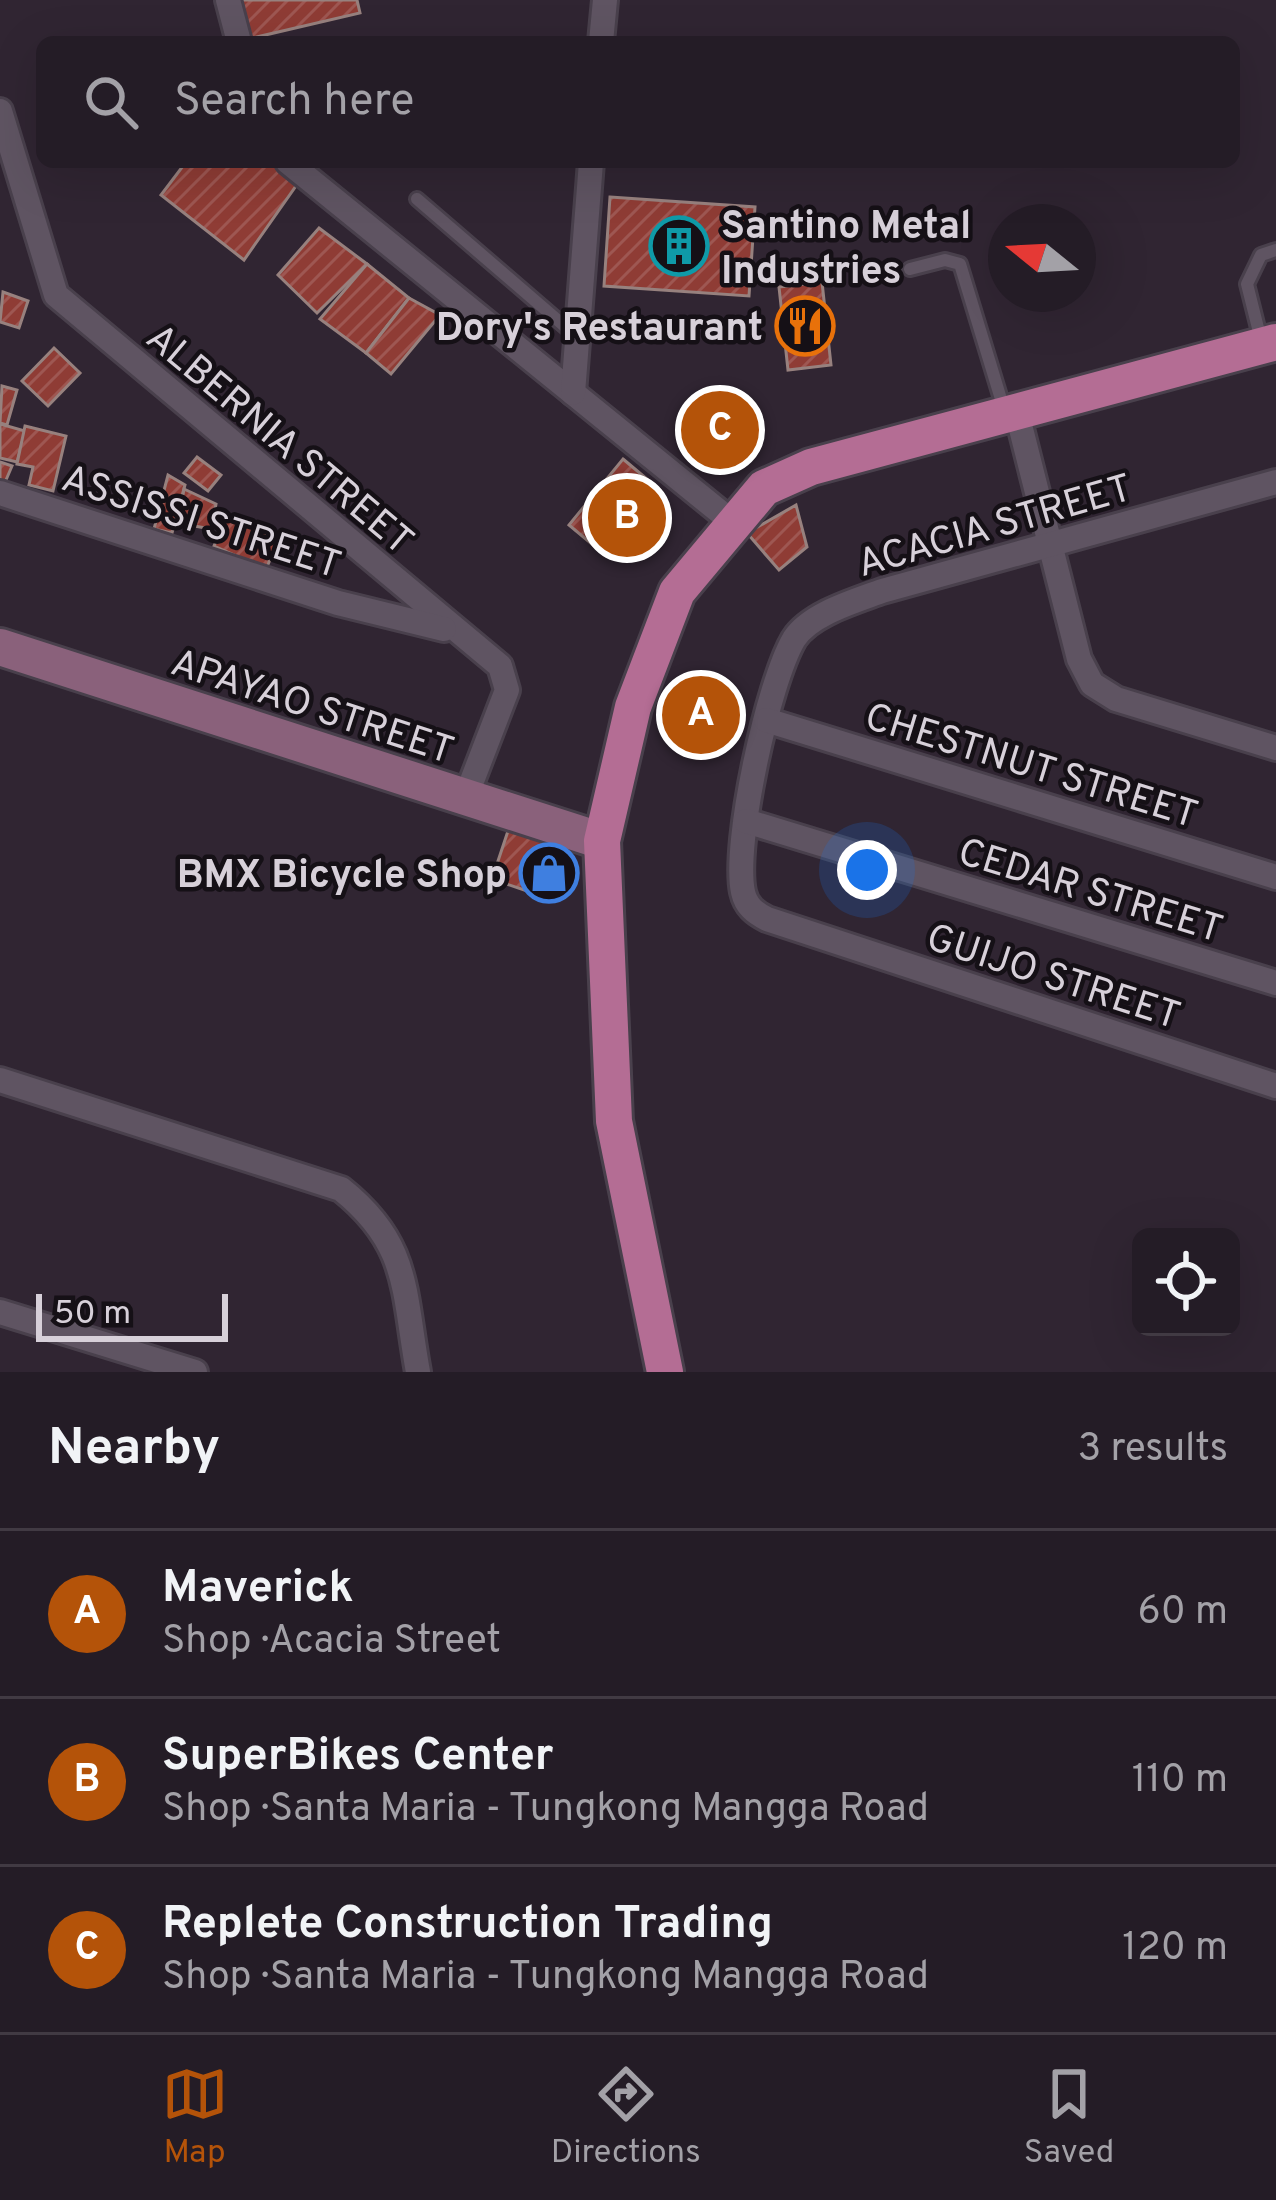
<!DOCTYPE html>
<meta charset="utf-8">
<style>
:root{--surface:#241c26;--page:#302932;--text:#f1f3f6;--muted:#a3a1a7;--line:#413a43;--accent:#b45309}
body{margin:0;font-family:Overpass,sans-serif;background:var(--page);color:var(--text)}
.controls{position:absolute;right:36px;bottom:36px;display:grid;overflow:hidden;border-radius:18px;box-shadow:0 12px 48px #0002}
.controls button{width:108px;height:108px;display:grid;place-items:center;padding:0;border:0;border-bottom:3px solid var(--line);background:var(--surface);color:var(--text);font:60px sans-serif}
.compass{position:absolute;left:988px;top:204px;width:108px;height:108px;border-radius:50%;background:var(--surface);box-shadow:0 12px 48px #0002;rotate:288deg}
.scale{position:absolute;left:36px;bottom:30px;width:192px;box-sizing:border-box;padding-left:12px;border:6px solid #d7d0d9;border-top:0;font-size:33px;line-height:42px;white-space:nowrap;color:#d7d0d9;-webkit-text-stroke:9px #151016;paint-order:stroke}
.you{position:absolute;left:867px;top:870px;width:42px;height:42px;margin:-30px;border:9px solid #fff;border-radius:50%;background:#1a73e8;box-shadow:0 0 0 18px #1a73e833}
.badge{display:grid;place-items:center;width:78px;height:78px;border-radius:50%;background:var(--accent);color:#fff;font-size:39px;font-weight:700}
.pin{position:absolute;translate:-50% -50%;border:6px solid #fff;box-shadow:0 3px 12px #0006}
.list{margin:0;padding:0;list-style:none}
h2{display:flex;justify-content:space-between;align-items:center;height:156px;margin:0;padding:0 48px;font-size:51px}
h2 small{font-size:39px;font-weight:400;color:var(--muted)}
.list li{display:grid;grid-template-columns:78px 1fr auto;gap:36px;align-items:center;box-sizing:border-box;height:168px;padding:0 48px;border-top:3px solid var(--line)}
.list b{display:block;font-size:45px;white-space:nowrap}
.list p{margin:0;font-size:39px;white-space:nowrap;color:var(--muted)}
.list em{font-size:39px;font-style:normal;color:var(--muted)}
.icon{flex:none;width:66px;height:66px;fill:none;stroke:currentColor;stroke-width:2;stroke-linecap:round;stroke-linejoin:round}
.map{position:relative;flex:none;width:1276px;height:1372px;overflow:hidden}
.search{position:absolute;background:var(--surface);box-shadow:0 12px 48px #0002;left:36px;right:36px;top:36px;height:132px;display:flex;align-items:center;gap:30px;box-sizing:border-box;padding:0 42px;border-radius:18px;color:var(--muted);font-size:45px}
.sheet{height:660px;background:var(--surface)}
nav{display:flex;justify-content:space-around;align-items:center;box-sizing:border-box;height:168px;border-top:3px solid var(--line);background:var(--surface);font-size:33px;color:var(--muted)}
nav a{display:grid;justify-items:center;gap:6px}
nav .on{color:var(--accent)}
.map>svg:first-child{display:block}
.building{fill:url(#building-hatch);stroke:#97817e;stroke-width:3}
.lines{fill:none;stroke-linecap:round;stroke-linejoin:round}
.lane-casing{stroke:#49404c;stroke-width:18}
.street-casing{stroke:#49404c;stroke-width:30}
.secondary-casing{stroke:#49404c;stroke-width:42}
.primary-casing{stroke:#49404c;stroke-width:42}
.lane{stroke:#5f5462;stroke-width:12}
.street{stroke:#5f5462;stroke-width:24}
.secondary{stroke:#8a617b;stroke-width:36}
.primary{stroke:#b46d94;stroke-width:36}
.labels{text-anchor:middle;stroke-width:9;stroke-linejoin:round;paint-order:stroke}
.poi-label{font-size:39px;font-weight:bold;fill:#d7d0d9;stroke:#151016;text-anchor:end}
.street-label{font-size:39px;fill:#d7d0d9;stroke:#151016}
</style>
<div class="map">
<svg width="1276" height="1372" viewBox="0 0 1276 1372">
<defs>
<pattern id="building-hatch" width="6" height="6" patternUnits="userSpaceOnUse" patternTransform="scale(3)"><rect width="6" height="6" fill="#8f3c35"/><path d="M-1 1l2-2M0 6l6-6M5 7l2-2" fill="none" stroke="#9e5752"/></pattern>
</defs>
<rect width="100%" height="100%" fill="#302532"/>
<!-- building -->
<g class="building">
<polygon points="237,0 357,0 360,13 248,39"/>
<polygon points="186,162 271,162 298,183 244,260 161,195"/>
<polygon points="610,197 755,207 749,296 604,286"/>
<polygon points="319,228 367,264 317,313 278,275"/>
<polygon points="367,264 409,298 366,353 320,319"/>
<polygon points="822,282 831,365 788,370 779,287"/>
<polygon points="3,292 28,301 19,328 0,322"/>
<polygon points="409,298 440,315 391,374 366,353"/>
<polygon points="54,348 80,373 48,406 22,381"/>
<polygon points="2,386 17,390 7,425 0,423"/>
<polygon points="704,402 751,413 740,447 689,449"/>
<polygon points="0,424 25,431 17,462 0,458"/>
<polygon points="25,426 66,436 53,491 29,485 33,467 17,464"/>
<polygon points="197,457 221,475 208,491 184,473"/>
<polygon points="623,459 660,490 606,556 569,525"/>
<polygon points="0,462 12,466 3,487 0,486"/>
<polygon points="168,475 185,485 172,533 154,529"/>
<polygon points="184,489 216,504 211,529 178,523"/>
<polygon points="796,505 807,547 779,570 747,533"/>
<polygon points="227,516 279,539 266,569 214,546"/>
<polygon points="509,828 550,841 533,893 492,879"/>
</g>
<g class="lines">
<defs>
<g id="lane">
<polyline points="417,199 576,336"/>
<polyline points="910,269 945,260 960,264 1004,409"/>
<polyline points="1261,340 1247,284 1261,255 1276,250"/>
</g>
<g id="street">
<polyline points="228,0 239,42"/>
<polyline points="601,42 605,0"/>
<polyline points="0,111 56,295 500,666 507,690 465,799"/>
<polyline points="288,162 731,521"/>
<polyline points="573,393 591,162"/>
<polyline points="1017,413 1079,659 1092,684 1116,699 1276,748"/>
<path d="M1276 482 882 591C855 601 810 614 794 639 768 683 733 844 743 892 746 906 755 913 767 919L1276 1086"/>
<polyline points="0,493 338,603 444,629"/>
<polyline points="766,720 1276,877"/>
<polyline points="746,821 1276,983"/>
<path d="M0 1080 341 1189C410 1244 403 1290 418 1372"/>
<polyline points="0,1312 195,1372"/>
</g>
<polyline id="secondary" points="0,647 602,841"/>
<polyline id="primary" points="665,1372 614,1121 602,841 633,707 677,592 764,488 811,467 1276,342"/>
</defs>
<!-- lane casing -->
<use href="#lane" class="lane-casing"/>
<!-- street casing -->
<use href="#street" class="street-casing"/>
<!-- secondary casing -->
<use href="#secondary" class="secondary-casing"/>
<!-- primary casing -->
<use href="#primary" class="primary-casing"/>
<!-- lane -->
<use href="#lane" class="lane"/>
<!-- street -->
<use href="#street" class="street"/>
<!-- secondary -->
<use href="#secondary" class="secondary"/>
<!-- primary -->
<use href="#primary" class="primary"/>
</g>
<!-- icons -->
<defs>
<symbol id="building-ring" viewBox="-11 -11 22 22"><circle r="9.5" fill="#151016" stroke="#0f9aa8" stroke-width="1.5"/><path d="M-4-6H4V6H1V3H-1V6H-4ZM-2.5-4.3h1.7v1.8h-1.7ZM.8-4.3h1.7v1.8H.8ZM-2.5-1h1.7V.8h-1.7ZM.8-1h1.7V.8H.8Z" fill="#0f9aa8"/></symbol>
<symbol id="restaurant-ring" viewBox="-11 -11 22 22"><circle r="9.5" fill="#151016" stroke="#e8710a" stroke-width="1.5"/><path d="M-5-6h1v4h1v-4h1v4h1v-4h1v5L-1.5 .5V6h-2V.5L-5-1ZM5-6V6H3V1.5H1.5Q1.5-4 5-6Z" fill="#e8710a"/></symbol>
<symbol id="shop-ring" viewBox="-11 -11 22 22"><circle r="9.5" fill="#151016" stroke="#3f7fe0" stroke-width="1.5"/><path d="M-5-2.5h2.3a2.7 3.5 0 0 1 5.4 0H5L5.5 6h-11ZM-1.5-2.5h3a1.5 2.3 0 0 0-3 0Z" fill="#3f7fe0"/></symbol>
</defs>
<g fill-rule="evenodd">
<use href="#building-ring" x="646" y="213" width="66" height="66"/>
<use href="#restaurant-ring" x="772" y="293" width="66" height="66"/>
<use href="#shop-ring" x="516" y="840" width="66" height="66"/>
</g>
<g class="labels">
<!-- poi labels -->
<g class="poi-label">
<text x="721" y="238" text-anchor="start">Santino Metal<tspan x="721" dy="45">Industries</tspan></text>
<text x="763" y="340">Dory's Restaurant</text>
<text x="507" y="887">BMX Bicycle Shop</text>
</g>
<!-- street labels -->
<g class="street-label">
<text transform="translate(281 438) rotate(40)" y="14">ALBERNIA STREET</text>
<text transform="translate(202 520) rotate(18)" y="14">ASSISSI STREET</text>
<text transform="translate(994 524) rotate(-16)" y="14">ACACIA STREET</text>
<text transform="translate(313 705) rotate(18)" y="14">APAYAO STREET</text>
<text transform="translate(1032 764) rotate(17)" y="14">CHESTNUT STREET</text>
<text transform="translate(1091 889) rotate(17)" y="14">CEDAR STREET</text>
<text transform="translate(1054 975) rotate(18)" y="14">GUIJO STREET</text>
</g>
</g>
</svg>
<div class="controls">
<button><svg class="icon" aria-label="locate" viewBox="0 0 24 24"><circle cx="12" cy="12" r="6"/><path d="M12 2v4M12 18v4M2 12h4M18 12h4"/></svg></button>
</div>
<svg class="compass" viewBox="-18 -18 36 36"><path d="M0-13l5 13h-10z" fill="#e53935"/><path d="M0 13l5-13h-10z" fill="#a3a1a7"/></svg>
<div class="scale">50 m</div>
<div class="you"></div>
<div class="pin badge" style="left:701px;top:715px">A</div>
<div class="pin badge" style="left:627px;top:518px">B</div>
<div class="pin badge" style="left:720px;top:430px">C</div>
<div class="search"><svg class="icon" aria-label="search" viewBox="0 0 24 24"><circle cx="10" cy="10" r="6"/><path d="M15 15l6 6"/></svg>Search here</div>
</div>
<section class="sheet">
<h2>Nearby<small>3 results</small></h2>
<ul class="list">
<li><span class="badge">A</span><div><b>Maverick</b><p>Shop · Acacia Street</p></div><em>60 m</em></li>
<li><span class="badge">B</span><div><b>SuperBikes Center</b><p>Shop · Santa Maria - Tungkong Mangga Road</p></div><em>110 m</em></li>
<li><span class="badge">C</span><div><b>Replete Construction Trading</b><p>Shop · Santa Maria - Tungkong Mangga Road</p></div><em>120 m</em></li>
</ul>
</section>
<nav>
<a class="on"><svg class="icon" aria-label="map" viewBox="0 0 24 24"><path d="M3 6l6-2 6 2 6-2v14l-6 2-6-2-6 2zM9 4v14M15 6v14"/></svg>Map</a>
<a><svg class="icon" aria-label="directions" viewBox="0 0 24 24"><path d="M12 3l9 9-9 9-9-9zM9 14v-3h6M13 9l2 2-2 2"/></svg>Directions</a>
<a><svg class="icon" aria-label="saved" viewBox="0 0 24 24"><path d="M7 4h10v16l-5-4-5 4z"/></svg>Saved</a>
</nav>
